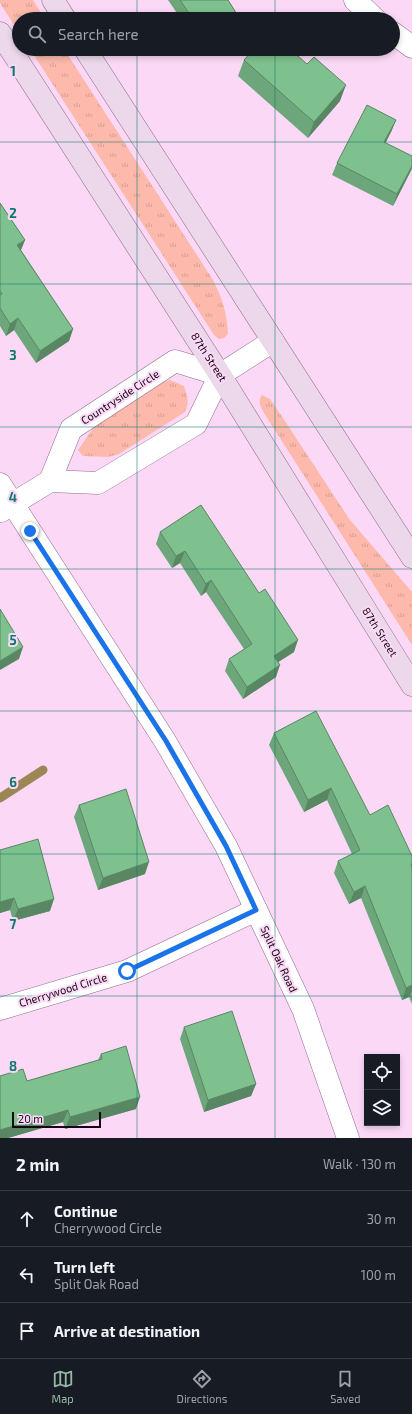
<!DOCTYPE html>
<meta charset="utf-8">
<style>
:root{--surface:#171b24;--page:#242831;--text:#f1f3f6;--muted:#9ea1a6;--line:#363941;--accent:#97b9a4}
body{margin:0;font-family:"Exo 2",sans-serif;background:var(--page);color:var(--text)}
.controls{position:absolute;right:12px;bottom:12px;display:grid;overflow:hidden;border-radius:0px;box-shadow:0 2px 6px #0003}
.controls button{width:36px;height:36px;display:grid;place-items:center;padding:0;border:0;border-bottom:1px solid var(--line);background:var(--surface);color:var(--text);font:20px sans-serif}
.scale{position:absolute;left:12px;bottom:10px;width:89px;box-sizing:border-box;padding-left:4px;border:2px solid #150713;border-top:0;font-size:11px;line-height:14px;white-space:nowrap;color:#150713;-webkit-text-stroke:3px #fbd9f6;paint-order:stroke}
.stop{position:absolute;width:12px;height:12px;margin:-9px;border:3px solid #1a73e8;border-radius:50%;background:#fff}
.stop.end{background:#1a73e8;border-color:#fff;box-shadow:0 1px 4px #0008}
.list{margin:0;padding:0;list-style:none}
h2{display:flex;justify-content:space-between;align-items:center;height:52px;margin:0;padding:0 16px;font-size:17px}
h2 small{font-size:13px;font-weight:400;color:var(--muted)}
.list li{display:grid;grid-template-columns:26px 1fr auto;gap:12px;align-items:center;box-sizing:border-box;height:56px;padding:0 16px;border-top:1px solid var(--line)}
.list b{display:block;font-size:15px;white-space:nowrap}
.list p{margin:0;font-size:13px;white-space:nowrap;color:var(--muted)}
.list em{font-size:13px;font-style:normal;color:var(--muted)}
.icon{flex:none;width:22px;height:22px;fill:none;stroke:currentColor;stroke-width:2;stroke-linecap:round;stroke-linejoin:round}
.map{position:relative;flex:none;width:412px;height:1138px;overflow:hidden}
.search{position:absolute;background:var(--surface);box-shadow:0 2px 6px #0003;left:12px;right:12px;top:12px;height:44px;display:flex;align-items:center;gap:10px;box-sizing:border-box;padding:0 14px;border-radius:22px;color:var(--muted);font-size:15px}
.sheet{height:220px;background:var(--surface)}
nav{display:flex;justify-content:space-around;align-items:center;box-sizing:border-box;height:56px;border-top:1px solid var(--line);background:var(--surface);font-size:11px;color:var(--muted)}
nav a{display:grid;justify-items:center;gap:2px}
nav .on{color:var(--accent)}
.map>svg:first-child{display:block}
.grass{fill:url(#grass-tufts)}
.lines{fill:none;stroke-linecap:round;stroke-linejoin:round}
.stream{stroke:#9d8656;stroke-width:9}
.street-casing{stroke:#916b8c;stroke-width:23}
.secondary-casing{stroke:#916b8c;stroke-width:23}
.street{stroke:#fff;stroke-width:22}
.secondary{stroke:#ecd8ea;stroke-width:22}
.wall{fill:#6da67a}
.shaded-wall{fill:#598763}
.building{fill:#7fc18e;stroke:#598763}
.route{stroke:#1a73e8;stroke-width:5}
.grid{fill:none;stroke:#0f766e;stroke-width:1;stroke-opacity:0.55}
.labels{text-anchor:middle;stroke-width:4;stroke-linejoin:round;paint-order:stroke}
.street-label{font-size:11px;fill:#150713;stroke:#fbd9f6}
.grid-label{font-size:13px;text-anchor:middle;font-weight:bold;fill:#0f766e;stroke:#fbd9f6;stroke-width:4;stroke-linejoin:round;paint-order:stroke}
</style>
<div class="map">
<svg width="412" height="1138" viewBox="0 0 412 1138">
<defs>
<pattern id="grass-tufts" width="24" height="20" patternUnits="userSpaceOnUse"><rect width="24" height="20" fill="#fcb9ac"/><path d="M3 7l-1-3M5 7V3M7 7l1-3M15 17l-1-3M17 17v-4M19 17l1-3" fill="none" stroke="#d79e93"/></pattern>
</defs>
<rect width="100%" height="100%" fill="#fbd9f6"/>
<!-- grass -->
<g class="grass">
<polygon points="0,0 33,0 45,19 19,19 19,33 0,3"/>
<path d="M30 49H64L213 280C222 298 227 313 228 334L224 338 219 339 214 335Z"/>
<path d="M170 380 184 386C187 396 190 402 185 412L119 454 108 457 83 456 78 450 94 427 161 383Z"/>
<path d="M262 395 270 399 275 406 350 520 412 592V645L264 413C261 407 257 402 262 395Z"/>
</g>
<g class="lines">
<!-- stream -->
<polyline class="stream" points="0,798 43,770"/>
<defs>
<g id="street">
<polyline points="355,0 375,19"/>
<polyline points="393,33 412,47"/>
<polyline points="50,481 71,429 175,361 220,375"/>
<polyline points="0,484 165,741 226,846 303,1009 348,1138"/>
<polyline points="1,511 50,481 98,483 196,424 220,375 273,341"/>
<polyline points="0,1009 127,971 256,910"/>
</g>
<g id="secondary">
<polyline points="53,0 65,19"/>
<polyline points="0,33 220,375 412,685"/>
<polyline points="85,49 412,557"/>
</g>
</defs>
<!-- street casing -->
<use href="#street" class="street-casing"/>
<!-- secondary casing -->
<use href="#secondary" class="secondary-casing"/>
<!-- street -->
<use href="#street" class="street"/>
<!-- secondary -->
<use href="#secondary" class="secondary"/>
</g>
<!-- wall -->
<g class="wall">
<polygon points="168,0 228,0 240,19 181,19"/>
<polygon points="200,49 209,49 203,53"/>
<polygon points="244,60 307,64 340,101 308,138 238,76"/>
<polygon points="396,120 391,132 385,143 412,156 412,169 393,206 332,175 337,163"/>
<polygon points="0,203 25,240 21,250 73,329 69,341 36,363 14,330 6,336 0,326"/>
<polygon points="201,505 294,652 278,662 276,677 243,699 225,671 229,659 244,649 206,592 201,596 180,563 172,568 156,544 160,532"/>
<polygon points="274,733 370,815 412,856 412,1004 409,997 402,1000 361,898 349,904 334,873 338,861 352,854 327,800 304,812 269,745"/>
<polygon points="79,805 145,874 98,890 74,817"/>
<polygon points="0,850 50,911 13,921 10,910 0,913"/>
<polygon points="184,1027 256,1084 251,1096 204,1112 180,1039"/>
<polygon points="101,1054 136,1109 65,1129 63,1122 8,1138 0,1138 27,1081 98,1060"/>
</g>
<!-- shaded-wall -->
<g class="shaded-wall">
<polygon points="204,49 209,49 203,53"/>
<polygon points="346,85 340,101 308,138 314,122"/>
<polygon points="396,120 391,132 380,154 384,142"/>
<polygon points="412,166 411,170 393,206 397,194"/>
<polygon points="25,240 20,252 17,245"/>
<polygon points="18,318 14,330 6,336 10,324"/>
<polygon points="73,329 69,341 36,363 40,351"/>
<polygon points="185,551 180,563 172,568 176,556"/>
<polygon points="211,580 206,592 201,596 206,584"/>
<polygon points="298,640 294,652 269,668 274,656"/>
<polygon points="23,647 19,659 0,670 0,661"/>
<polygon points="280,665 276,677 243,699 247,687"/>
<polygon points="331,788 327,800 304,812 308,800"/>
<polygon points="149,862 145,874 98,890 103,878"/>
<polygon points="365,886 361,898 349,904 354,892"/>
<polygon points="14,898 10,910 0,913 0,902"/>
<polygon points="54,899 50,911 13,921 18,909"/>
<polygon points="412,985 412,990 409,997 402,1000 406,988"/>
<polygon points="256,1084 251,1096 204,1112 208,1100"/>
<polygon points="140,1097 136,1109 65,1129 70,1117"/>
<polygon points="68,1110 63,1122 8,1138 0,1138 0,1130"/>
</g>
<!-- building -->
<g class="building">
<polygon points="180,0 228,0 240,19 193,19"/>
<polygon points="254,49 290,49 307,64 314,57 346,85 314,122 244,60"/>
<polygon points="367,105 396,120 384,142 412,156 412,166 397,194 337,163"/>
<polygon points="0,203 25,240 17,245 73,329 40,351 18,318 10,324 0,308 0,295 2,294 0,291"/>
<polygon points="201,505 259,593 265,589 298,640 274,656 280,665 247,687 229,659 252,644 211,580 206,584 185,551 176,556 160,532"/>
<polygon points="0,609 23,647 0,661"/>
<polygon points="316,711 370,815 388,805 412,856 412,864 411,864 412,868 412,985 406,988 365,886 354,892 338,861 360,850 331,788 308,800 274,733"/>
<polygon points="126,789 149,862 103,878 79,805"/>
<polygon points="38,839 54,899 18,909 14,898 0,902 0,850"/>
<polygon points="232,1011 256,1084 208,1100 184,1027"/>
<polygon points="126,1046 140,1097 70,1117 68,1110 0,1130 0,1076 23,1069 27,1081 102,1059 101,1054"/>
</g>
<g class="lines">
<!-- route -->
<polyline class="route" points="30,531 166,741 226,846 256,910 127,971"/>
</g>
<!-- grid -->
<path class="grid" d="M137 0V19M275 0V19M137 49V1138M275 49V1138M0 142H412M0 284H412M0 427H412M0 569H412M0 711H412M0 854H412M0 996H412"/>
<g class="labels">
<!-- street labels -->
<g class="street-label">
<text transform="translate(209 357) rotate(57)" y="4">87th Street</text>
<text transform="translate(120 397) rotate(-33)" y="4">Countryside Circle</text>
<text transform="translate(380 632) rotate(58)" y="4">87th Street</text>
<text transform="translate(279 959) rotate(65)" y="4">Split Oak Road</text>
<text transform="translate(63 990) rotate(-17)" y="4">Cherrywood Circle</text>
</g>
</g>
<g class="grid-label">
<text x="13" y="76">1</text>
<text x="13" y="218">2</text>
<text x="13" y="360">3</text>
<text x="13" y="502">4</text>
<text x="13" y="645">5</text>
<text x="13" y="787">6</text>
<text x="13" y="929">7</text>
<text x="13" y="1071">8</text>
</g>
</svg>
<div class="controls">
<button><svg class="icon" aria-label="locate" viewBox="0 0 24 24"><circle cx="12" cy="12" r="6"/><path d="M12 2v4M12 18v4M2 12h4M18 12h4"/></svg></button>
<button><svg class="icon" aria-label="layers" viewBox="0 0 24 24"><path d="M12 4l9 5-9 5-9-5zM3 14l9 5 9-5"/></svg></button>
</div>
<div class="scale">20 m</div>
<div class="stop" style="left:127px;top:971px"></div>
<div class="stop end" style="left:30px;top:531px"></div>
<div class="search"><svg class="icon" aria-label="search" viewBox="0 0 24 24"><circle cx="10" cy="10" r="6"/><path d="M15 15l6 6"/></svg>Search here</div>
</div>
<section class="sheet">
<h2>2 min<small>Walk · 130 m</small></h2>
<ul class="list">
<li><svg class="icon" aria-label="ahead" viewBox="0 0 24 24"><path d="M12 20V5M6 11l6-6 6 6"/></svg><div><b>Continue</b><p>Cherrywood Circle</p></div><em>30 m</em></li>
<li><svg class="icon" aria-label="left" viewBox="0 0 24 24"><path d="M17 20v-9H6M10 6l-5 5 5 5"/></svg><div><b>Turn left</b><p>Split Oak Road</p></div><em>100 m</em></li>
<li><svg class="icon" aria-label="arrive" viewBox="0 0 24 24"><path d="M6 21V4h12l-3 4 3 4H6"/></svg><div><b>Arrive at destination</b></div></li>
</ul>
</section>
<nav>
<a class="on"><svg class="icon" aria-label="map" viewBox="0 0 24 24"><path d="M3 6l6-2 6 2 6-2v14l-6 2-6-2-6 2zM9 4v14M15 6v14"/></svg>Map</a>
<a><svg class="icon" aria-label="directions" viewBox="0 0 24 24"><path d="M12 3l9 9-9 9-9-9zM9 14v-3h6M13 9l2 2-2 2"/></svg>Directions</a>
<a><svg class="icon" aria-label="saved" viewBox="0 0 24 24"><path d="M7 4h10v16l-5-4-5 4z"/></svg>Saved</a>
</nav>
